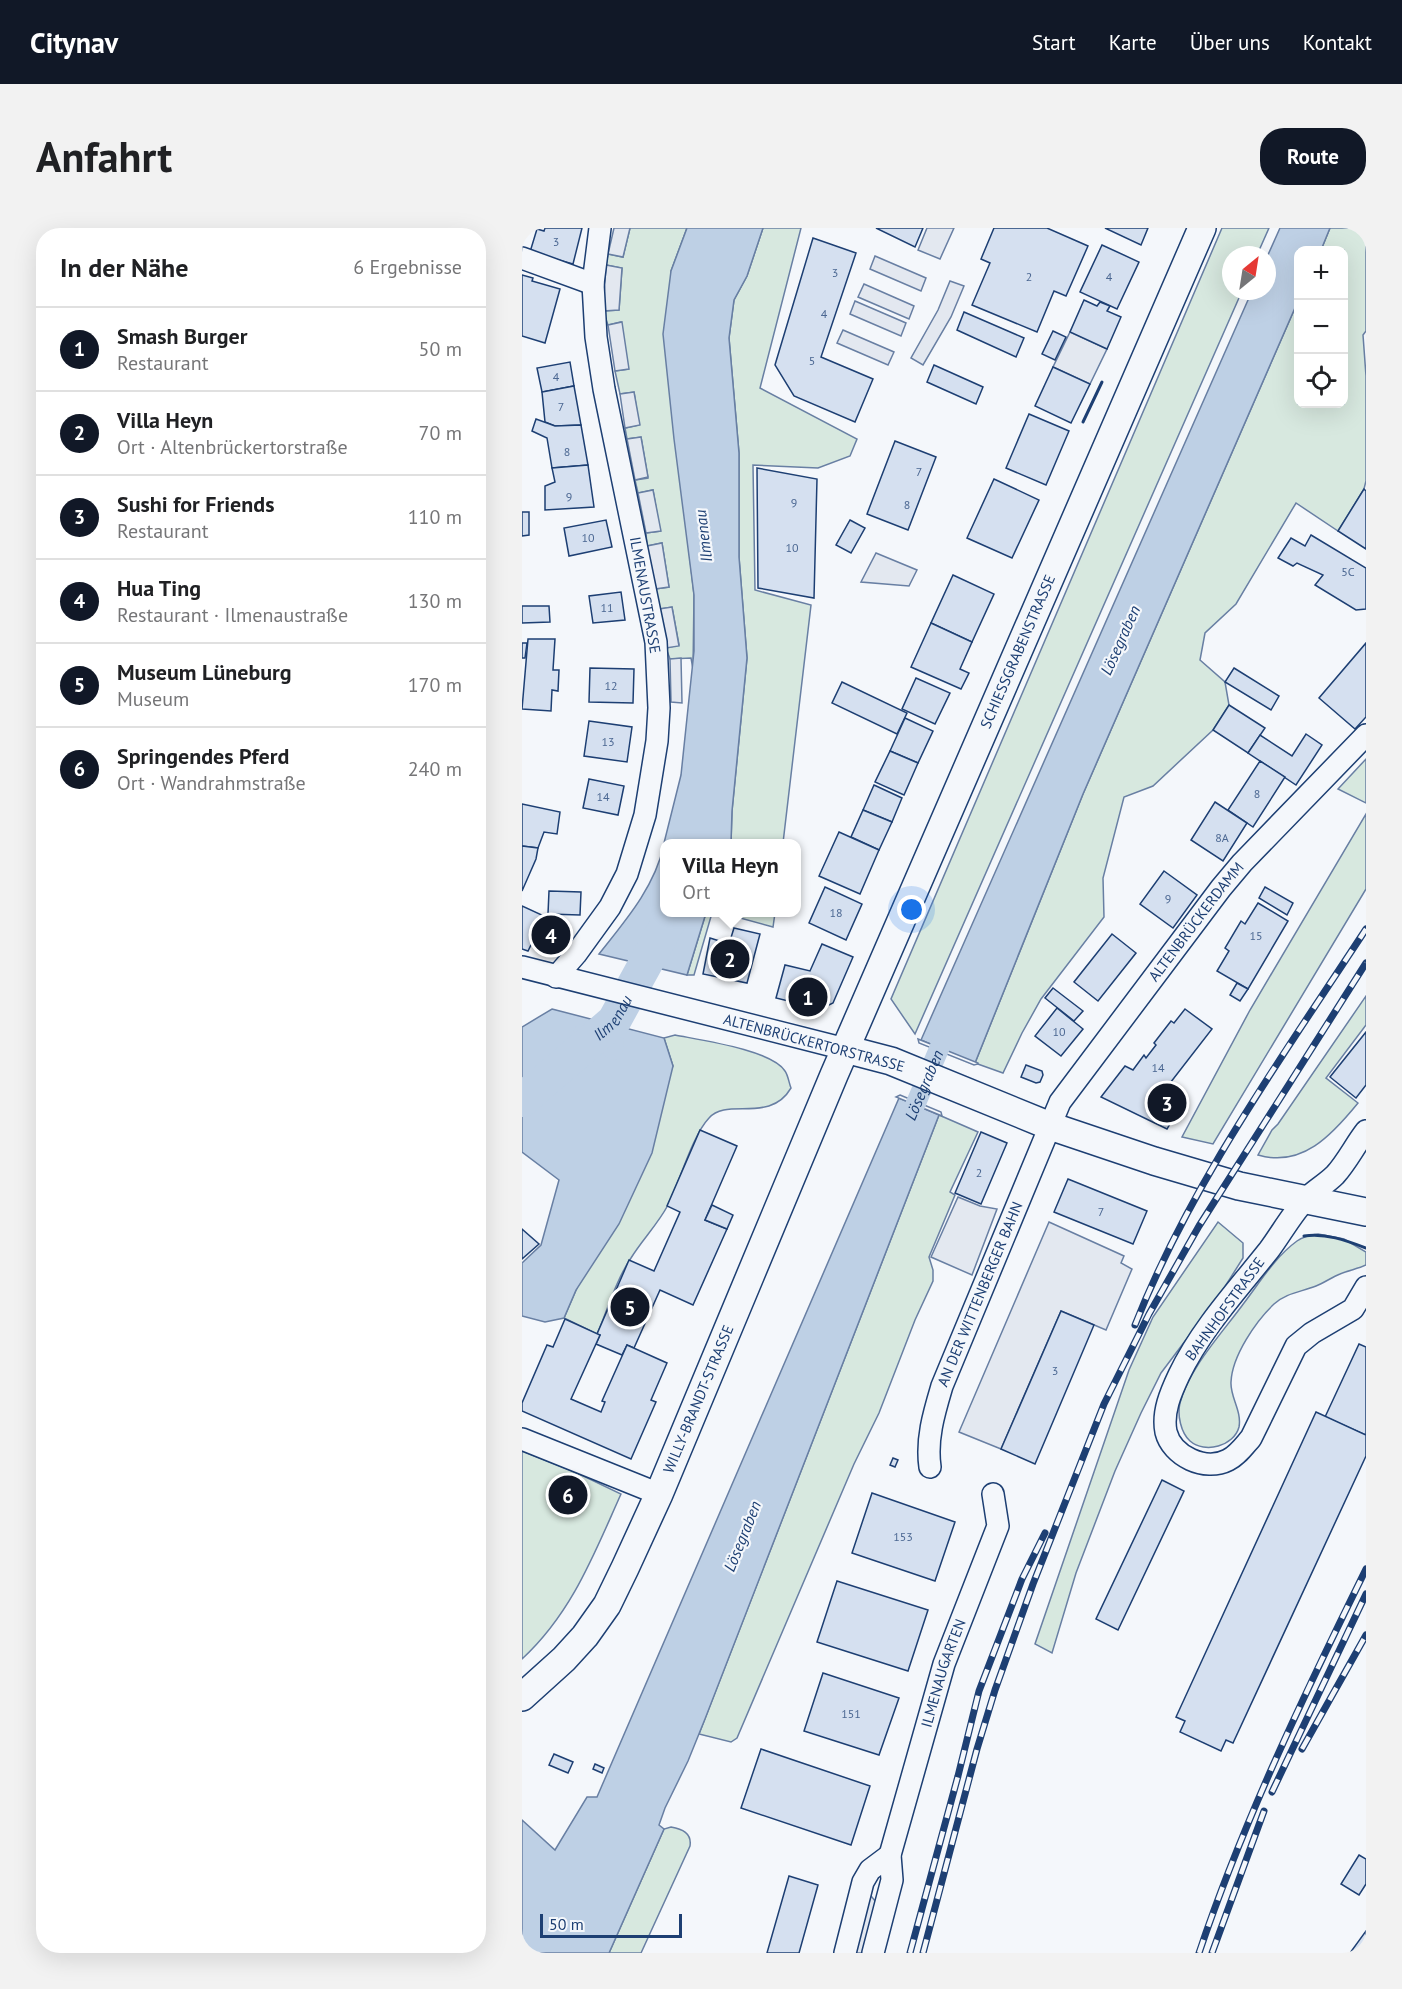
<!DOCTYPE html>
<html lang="de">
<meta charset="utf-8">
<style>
:root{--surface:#fff;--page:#f2f2f2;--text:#202124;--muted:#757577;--line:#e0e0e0;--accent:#111827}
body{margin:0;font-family:"PT Sans",sans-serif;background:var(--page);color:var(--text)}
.controls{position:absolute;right:18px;top:18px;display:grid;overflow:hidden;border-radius:12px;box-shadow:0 6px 24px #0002}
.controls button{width:54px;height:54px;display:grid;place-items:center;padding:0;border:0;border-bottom:2px solid var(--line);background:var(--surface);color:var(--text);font:30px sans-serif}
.compass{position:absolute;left:700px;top:18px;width:54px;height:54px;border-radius:50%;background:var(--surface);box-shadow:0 6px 24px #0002;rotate:30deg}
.scale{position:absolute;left:18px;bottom:15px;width:142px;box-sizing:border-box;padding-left:6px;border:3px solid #1d3f73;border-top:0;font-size:16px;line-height:21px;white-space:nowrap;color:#1d3f73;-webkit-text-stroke:4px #f4f7fb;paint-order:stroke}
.you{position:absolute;left:390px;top:682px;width:21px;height:21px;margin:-15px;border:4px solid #fff;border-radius:50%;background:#1a73e8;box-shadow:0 0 0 9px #1a73e833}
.badge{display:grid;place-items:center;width:39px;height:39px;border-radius:50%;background:var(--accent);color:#fff;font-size:20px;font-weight:700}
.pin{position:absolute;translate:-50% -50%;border:3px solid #fff;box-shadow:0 2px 6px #0006}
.popup{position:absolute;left:138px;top:611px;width:141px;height:78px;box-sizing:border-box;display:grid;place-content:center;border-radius:12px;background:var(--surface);filter:drop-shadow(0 2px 4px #0005);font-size:20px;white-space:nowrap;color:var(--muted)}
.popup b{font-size:22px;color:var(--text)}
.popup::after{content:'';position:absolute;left:50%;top:100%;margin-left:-12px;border:12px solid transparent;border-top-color:var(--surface)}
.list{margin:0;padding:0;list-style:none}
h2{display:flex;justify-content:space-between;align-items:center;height:78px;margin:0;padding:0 24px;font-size:26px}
h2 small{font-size:20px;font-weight:400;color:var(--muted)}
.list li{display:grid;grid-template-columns:39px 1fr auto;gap:18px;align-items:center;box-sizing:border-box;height:84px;padding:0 24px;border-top:2px solid var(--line)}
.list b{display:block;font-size:22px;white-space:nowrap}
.list p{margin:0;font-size:20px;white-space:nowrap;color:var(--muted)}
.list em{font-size:20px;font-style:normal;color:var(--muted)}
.icon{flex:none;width:33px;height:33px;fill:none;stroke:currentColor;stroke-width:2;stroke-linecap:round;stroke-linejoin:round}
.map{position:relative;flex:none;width:844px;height:1725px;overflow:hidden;border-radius:24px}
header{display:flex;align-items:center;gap:36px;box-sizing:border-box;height:84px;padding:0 30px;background:var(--accent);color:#fff}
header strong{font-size:28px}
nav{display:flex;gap:33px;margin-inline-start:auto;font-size:21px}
.intro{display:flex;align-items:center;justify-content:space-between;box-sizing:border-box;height:144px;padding:0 36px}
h1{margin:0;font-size:42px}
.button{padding:15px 27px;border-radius:24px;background:var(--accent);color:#fff;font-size:21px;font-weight:700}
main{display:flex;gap:36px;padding:0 36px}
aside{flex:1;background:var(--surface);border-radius:24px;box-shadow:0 6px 24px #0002}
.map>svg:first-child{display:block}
.green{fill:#d7e8df;stroke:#687fa3;stroke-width:1.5}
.parking{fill:#e3e8f0;stroke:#687fa3;stroke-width:1.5}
.water{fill:#bed0e5;stroke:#687fa3;stroke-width:1.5}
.pier{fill:#f4f7fb;stroke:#687fa3;stroke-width:1.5}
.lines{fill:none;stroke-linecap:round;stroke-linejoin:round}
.canal{stroke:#bed0e5;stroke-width:20}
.river{stroke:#bed0e5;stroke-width:34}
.building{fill:#d5e0f0;stroke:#1d3f73;stroke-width:1.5}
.minor-casing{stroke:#1d3f73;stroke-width:24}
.major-casing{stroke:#1d3f73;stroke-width:30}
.minor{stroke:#f4f7fb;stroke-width:21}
.major{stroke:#f4f7fb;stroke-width:27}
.rail-casing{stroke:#1d3f73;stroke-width:7}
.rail{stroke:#f4f7fb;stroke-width:4.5;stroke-dasharray:14;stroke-linecap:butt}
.wall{stroke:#1d3f73;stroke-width:3}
.labels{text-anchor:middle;stroke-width:4.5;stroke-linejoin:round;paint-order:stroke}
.number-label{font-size:12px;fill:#4b6792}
.street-label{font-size:15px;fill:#1d3f73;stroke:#f4f7fb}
.water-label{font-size:16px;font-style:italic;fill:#1d3f73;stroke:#f4f7fb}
</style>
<header>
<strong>Citynav</strong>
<nav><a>Start</a><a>Karte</a><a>Über uns</a><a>Kontakt</a></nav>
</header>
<div class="intro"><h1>Anfahrt</h1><a class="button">Route</a></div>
<main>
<aside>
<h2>In der Nähe<small>6 Ergebnisse</small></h2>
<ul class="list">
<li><span class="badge">1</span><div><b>Smash Burger</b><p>Restaurant</p></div><em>50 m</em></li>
<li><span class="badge">2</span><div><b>Villa Heyn</b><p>Ort · Altenbrückertorstraße</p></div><em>70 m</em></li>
<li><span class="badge">3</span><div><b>Sushi for Friends</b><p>Restaurant</p></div><em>110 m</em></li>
<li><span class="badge">4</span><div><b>Hua Ting</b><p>Restaurant · Ilmenaustraße</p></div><em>130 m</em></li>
<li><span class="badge">5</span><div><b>Museum Lüneburg</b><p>Museum</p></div><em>170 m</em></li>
<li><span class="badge">6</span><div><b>Springendes Pferd</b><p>Ort · Wandrahmstraße</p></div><em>240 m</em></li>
</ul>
</aside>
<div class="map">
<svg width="844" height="1725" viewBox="0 0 844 1725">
<rect width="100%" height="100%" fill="#f4f7fb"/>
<!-- green -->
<g class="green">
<polygon points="108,0 165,0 149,43 167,322 172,367 171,441 169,430 148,431 144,420 157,417 150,379 137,381 133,361 147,359 140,315 125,318 124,305 138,303 131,262 116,265 113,252 126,250 119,209 105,211 103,200 117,197 112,164 98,166 93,143 106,141 99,94 86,97 81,83 97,82 100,40 84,37 86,26 101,29"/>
<polygon points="241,0 279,0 238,160 335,211 328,228 296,240 231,237 233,362 289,377 261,615 209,616 210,583 225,430 217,329 217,225 207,110 212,72 225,48"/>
<polygon points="700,0 747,0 735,27 709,27 709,63 720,63 393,806 369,771"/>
<polygon points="808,0 844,0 844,103 841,107 844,148 844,253 842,261 816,303 774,275 714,376 683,405 678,432 703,454 707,477 691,502 631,558 602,569 581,650 582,689 519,771 500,805 481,845 453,835 561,566 776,73 776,176 822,176 822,22 799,22"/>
<polygon points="844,531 844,575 816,561"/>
<polygon points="844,586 844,661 691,916 660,909 728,782"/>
<polygon points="184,685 190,685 172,747 165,747"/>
<polygon points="200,685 253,685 251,699"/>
<path d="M844 768V797L804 850 836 875C810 907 780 940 736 927L750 902 756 896Z"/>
<path d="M153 807C178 812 250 822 263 843 266 847 267 855 269 860 248 896 205 869 187 890 170 908 158 953 146 977 136 996 120 1012 109 1030 94 1052 86 1081 75 1106L42 1090 151 838 142 810Z"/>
<polygon points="417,887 456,904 428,964 433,967 407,1029 411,1042 411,1053 393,1092 357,1185 332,1236 215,1510 209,1514 177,1506"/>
<polygon points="696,994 721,1015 721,1030 697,1068 639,1145 619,1185 593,1243 554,1345 530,1425 513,1416 607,1142 631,1089"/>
<path d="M796 1006 822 1011 844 1024V1037C836 1041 827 1042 818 1046 810 1049 802 1055 794 1058 779 1064 764 1065 752 1076 734 1093 710 1128 709 1154 708 1169 720 1183 717 1199 712 1218 683 1226 668 1213 659 1205 655 1187 658 1175 667 1140 701 1104 722 1075 738 1054 753 1029 775 1013 782 1008 788 1007 796 1006Z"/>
<path d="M0 1223 53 1244 99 1266C72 1326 50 1385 0 1431Z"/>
<path d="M149 1599C160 1601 170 1605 168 1618L119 1725H87L142 1601Z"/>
</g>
<!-- parking -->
<g class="parking">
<polygon points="92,0 108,0 101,29 86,26"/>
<polygon points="405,0 432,0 418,31 396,22"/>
<polygon points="353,28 404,50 399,63 348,41"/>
<polygon points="84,37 100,40 97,82 81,83"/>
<polygon points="428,53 442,58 429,89 401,137 389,130 416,82"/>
<polygon points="342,56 392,78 387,91 336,69"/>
<polygon points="333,73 384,95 379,108 328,86"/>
<polygon points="100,94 107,141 93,143 86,97"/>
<polygon points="321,102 372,124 366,137 315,115"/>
<polygon points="548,104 585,121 568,156 531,139"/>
<polygon points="112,164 118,197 103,200 98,166"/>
<polygon points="119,209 126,249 113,252 105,211"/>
<polygon points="131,262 139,303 124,305 116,265"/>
<polygon points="140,315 147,359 133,361 125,318"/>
<polygon points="354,325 395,342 387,358 339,354"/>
<polygon points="150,379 157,418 144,420 137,381"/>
<polygon points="159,430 160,475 149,474 148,431"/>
<polygon points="436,969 458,978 475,981 450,1047 409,1029"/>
<polygon points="527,994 602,1028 599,1035 610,1041 584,1102 539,1083 479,1221 437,1204"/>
<polygon points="344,1662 354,1674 340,1725 327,1725"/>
</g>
<!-- water -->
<g class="water">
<polygon points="165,0 241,0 225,48 212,72 207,110 217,225 217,329 225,430 210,583 209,615 142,615 159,547 172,423 172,367 152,211 141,106 149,43"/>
<polygon points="758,0 808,0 799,22 776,22 776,73 561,566 453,835 399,812 730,63 745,63 745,29"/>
<path d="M142 617V684L184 685 165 747 77 726C104 692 132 660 142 617Z"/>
<polygon points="30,781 142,810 151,838 130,925 97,996 54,1062 42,1090 23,1094 0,1088 0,1035 19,1017 37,952 0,924 0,799"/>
<polygon points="377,870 417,887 183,1491 166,1533 143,1580 137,1597 142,1601 87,1725 0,1725 0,1592 33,1622 65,1569 75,1569"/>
</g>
<!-- pier -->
<g class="pier">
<polygon points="396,811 456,835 456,836 452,837 397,815"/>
<polygon points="378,867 419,884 420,888 374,869"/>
</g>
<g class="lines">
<!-- canal -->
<g class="canal">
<polyline points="61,806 92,793 91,822"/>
<path id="s1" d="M383 901 428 795"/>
</g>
<!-- river -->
<path class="river" id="s2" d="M0 872 92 793 152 684"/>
</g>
<!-- building -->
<g class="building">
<polygon points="23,0 60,0 51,36 8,24 15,1 22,3"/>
<polygon points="354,0 401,0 393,19"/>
<polygon points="472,0 525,0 566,18 544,68 532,63 515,104 450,77 468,35 459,31"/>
<polygon points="583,0 626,0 619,17"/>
<polygon points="291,10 334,25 299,129 351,151 333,194 272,168 253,137"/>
<polygon points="580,17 617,34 595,81 558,64"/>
<polygon points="0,47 11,50 10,53 38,61 23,115 0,108"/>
<polygon points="562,72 575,78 578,74 588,78 585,83 599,89 585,121 548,104"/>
<polygon points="442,84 502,110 494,129 435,102"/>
<polygon points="531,103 544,109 533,132 520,126"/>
<polygon points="48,134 52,158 20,164 15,140"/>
<polygon points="412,137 461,159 454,176 405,154"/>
<polygon points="531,139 568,156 549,195 513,178"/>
<polygon points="52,158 59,197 33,198 23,194 20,164"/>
<polygon points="507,186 547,203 524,257 484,240"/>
<polygon points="14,191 33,198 59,197 66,237 30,240 25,210 10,203"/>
<polygon points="373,213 414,229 386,302 345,286"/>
<polygon points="66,237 72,279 23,282 23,258 33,254 30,240"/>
<polygon points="235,240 295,251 292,370 236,360"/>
<polygon points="472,251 517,272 490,330 445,310"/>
<polygon points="842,261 844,263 844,321 816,303"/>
<polygon points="0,284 7,284 7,307 0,308"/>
<polygon points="84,292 90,319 47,328 42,300"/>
<polygon points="328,292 343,300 329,325 314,317"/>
<polygon points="789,307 844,340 844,381 834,382 793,357 801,347 775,335 771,338 756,330 769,310 783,318"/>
<polygon points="431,347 472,366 450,414 409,395"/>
<polygon points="99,364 103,392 71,395 67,368"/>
<polygon points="0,378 27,378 28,394 0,395"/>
<polygon points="409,395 450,414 438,441 447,445 439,461 389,439"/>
<polygon points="6,411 33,411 31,442 37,442 36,463 30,462 29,483 0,481"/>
<polygon points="0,415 5,415 3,430 0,430"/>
<polygon points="844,415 844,489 833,501 797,470"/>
<polygon points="68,440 112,441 111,475 67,474"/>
<polygon points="712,440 757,468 749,482 703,454"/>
<polygon points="394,450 428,465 413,496 380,481"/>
<polygon points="320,454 385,485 375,506 310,475"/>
<polygon points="707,477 743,500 726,525 691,502"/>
<polygon points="383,490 411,503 396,535 368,523"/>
<polygon points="67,493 110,499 105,534 62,528"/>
<polygon points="784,506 800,517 774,557 726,525 738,507 770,528"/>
<polygon points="368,523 396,535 382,567 353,554"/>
<polygon points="738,533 763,549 731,599 706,582"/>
<polygon points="67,551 102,558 96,587 61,580"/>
<polygon points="352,557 380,570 370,594 341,582"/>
<polygon points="693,574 725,595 701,633 669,612"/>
<polygon points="0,576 38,584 35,606 22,604 16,620 0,618"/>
<polygon points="341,582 370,594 357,622 329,609"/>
<polygon points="317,604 357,622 338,666 297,648"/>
<polygon points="0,618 16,620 14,631 0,663"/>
<polygon points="642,643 675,667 651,700 618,676"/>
<polygon points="303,659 340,676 324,712 287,695"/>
<polygon points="743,659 771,675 765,687 737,670"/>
<polygon points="27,663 59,664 58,687 26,686"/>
<polygon points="736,675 766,693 726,761 695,743 707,723 703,720 719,693 723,696"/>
<polygon points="0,678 22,688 18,695 43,706 35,723 11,713 6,723 0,721"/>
<polygon points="212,700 238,706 225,755 181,746 188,710 207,716"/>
<polygon points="590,706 614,725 576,773 552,754"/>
<polygon points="300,716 331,729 311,775 299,781 254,770 263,737 288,743"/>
<polygon points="715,755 726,761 718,773 708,767"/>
<polygon points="531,760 561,783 552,793 523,770"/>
<polygon points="535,780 561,801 539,828 513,808"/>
<polygon points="663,781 690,801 645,859 664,868 645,901 579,869 603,838 611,842 622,827 624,830 634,817 632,815 649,793 652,795"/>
<polygon points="844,804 844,857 834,870 808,849"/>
<polygon points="504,837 520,843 521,847 518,854 514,855 499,849"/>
<polygon points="178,902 215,918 183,992 205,1001 171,1077 138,1062 112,1120 105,1117 100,1127 74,1116 78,1107 75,1106 107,1032 132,1043 158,984 145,978"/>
<polygon points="459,904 485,915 459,976 433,965"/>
<polygon points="546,951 625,983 611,1016 532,984"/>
<polygon points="190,977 211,987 205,1001 183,992"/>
<polygon points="0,1001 17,1016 0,1031"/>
<polygon points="539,1083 572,1097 513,1236 479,1221"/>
<polygon points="43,1091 78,1107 49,1171 79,1184 83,1174 80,1173 105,1117 145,1135 129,1172 134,1174 109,1231 0,1183 0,1175 25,1117 31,1119"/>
<polygon points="837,1116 844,1119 844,1207 803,1189"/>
<polygon points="794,1184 844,1207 844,1228 711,1515 704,1512 699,1523 658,1504 663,1493 654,1489"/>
<polygon points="371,1230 376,1232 373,1239 368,1237"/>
<polygon points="640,1252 662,1263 596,1402 574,1391"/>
<polygon points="350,1265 433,1294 413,1353 330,1325"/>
<polygon points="315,1353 406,1382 386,1443 295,1414"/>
<polygon points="301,1445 377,1470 357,1527 282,1503"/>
<polygon points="239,1521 348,1558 329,1617 219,1580"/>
<polygon points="32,1526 51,1534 46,1545 27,1537"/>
<polygon points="73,1536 82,1540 80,1545 71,1541"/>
<polygon points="837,1627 844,1631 844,1656 837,1667 819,1656"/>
<polygon points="267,1648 296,1657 277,1725 245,1725"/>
<polygon points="844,1703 844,1725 828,1725"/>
</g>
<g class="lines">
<defs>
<g id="minor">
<polyline points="0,30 71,56"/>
<polyline points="0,739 323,821"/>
<polyline points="34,749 54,726 88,679 105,646 123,587 135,513 137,480 134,414 82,161 74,109 71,56 78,0"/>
<path d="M844 903C833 917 825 934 813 947 804 956 793 962 785 970 771 984 759 1006 747 1022 716 1061 679 1101 657 1147 649 1164 640 1184 644 1204 650 1228 683 1244 706 1232 716 1227 722 1218 729 1210L774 1118 790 1105 831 1081 844 1059"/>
<polyline points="0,1211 137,1266"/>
<path id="s3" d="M408 1239C404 1211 412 1185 420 1158L538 874 699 660 720 635 844 507"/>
<polyline points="323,1725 341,1654 348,1642 368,1627"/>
<path id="s4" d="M351 1725 370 1652 368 1627 422 1436 476 1298 471 1266"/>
</g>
<g id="major">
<polyline points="323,821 369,833 528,898 632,933 717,958 844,984"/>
<path id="s5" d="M0 1469 42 1431 63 1408 85 1377 103 1340 137 1266 312 847 680 0"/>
</g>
</defs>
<!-- minor casing -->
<use href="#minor" class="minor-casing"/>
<!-- major casing -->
<use href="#major" class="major-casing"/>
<!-- minor -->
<use href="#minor" class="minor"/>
<!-- major -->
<use href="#major" class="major"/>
<defs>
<g id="rail">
<path d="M613 1097C669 955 761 828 844 701"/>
<polyline points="780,1521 844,1407"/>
<polyline points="750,1564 844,1366"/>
<polyline points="388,1725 436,1548 457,1463 500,1351 523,1305"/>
<polyline points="401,1725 455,1521 473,1462 511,1356 582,1176 627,1086 677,998 844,735"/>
<path d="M677 1725C721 1594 783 1465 844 1341"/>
<polyline points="690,1725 742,1583"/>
</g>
</defs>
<!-- rail casing -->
<use href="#rail" class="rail-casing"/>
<!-- rail -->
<use href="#rail" class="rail"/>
<!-- wall -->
<g class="wall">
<polyline points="561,194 580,154"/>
<path d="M782 1008C804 1005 823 1012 844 1020"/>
</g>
</g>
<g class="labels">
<!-- number labels -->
<g class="number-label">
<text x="34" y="18">3</text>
<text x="313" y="49">3</text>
<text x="507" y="53">2</text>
<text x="587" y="53">4</text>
<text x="302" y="90">4</text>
<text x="290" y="137">5</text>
<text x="34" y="153">4</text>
<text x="39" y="183">7</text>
<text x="45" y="228">8</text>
<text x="397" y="248">7</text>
<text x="47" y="273">9</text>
<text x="272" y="279">9</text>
<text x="385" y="281">8</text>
<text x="66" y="314">10</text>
<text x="270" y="324">10</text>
<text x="826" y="348">5C</text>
<text x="85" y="384">11</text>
<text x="89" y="462">12</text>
<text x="86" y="518">13</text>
<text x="735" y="570">8</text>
<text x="81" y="573">14</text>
<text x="700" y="614">8A</text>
<text x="646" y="675">9</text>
<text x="314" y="689">18</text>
<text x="734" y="712">15</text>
<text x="537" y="808">10</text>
<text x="636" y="844">14</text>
<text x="457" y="949">2</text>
<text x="579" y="988">7</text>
<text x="533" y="1147">3</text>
<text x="381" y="1313">153</text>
<text x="329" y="1490">151</text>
</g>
<!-- street labels -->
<g class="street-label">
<text transform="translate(123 367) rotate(80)" y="5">ILMENAUSTRASSE</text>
<text dy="5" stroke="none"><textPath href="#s5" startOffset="1164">SCHIESSGRABENSTRASSE</textPath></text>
<text dy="5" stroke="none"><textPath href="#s3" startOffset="616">ALTENBRÜCKERDAMM</textPath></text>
<text transform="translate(292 815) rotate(15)" y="5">ALTENBRÜCKERTORSTRASSE</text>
<text dy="5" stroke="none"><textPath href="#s3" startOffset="182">AN DER WITTENBERGER BAHN</textPath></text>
<text transform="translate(703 1081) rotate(-54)" y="5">BAHNHOFSTRASSE</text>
<text dy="5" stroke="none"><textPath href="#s5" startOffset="351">WILLY-BRANDT-STRASSE</textPath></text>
<text dy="5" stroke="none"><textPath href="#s4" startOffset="290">ILMENAUGARTEN</textPath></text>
</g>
<!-- water labels -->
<g class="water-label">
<text transform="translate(181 308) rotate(-97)" y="6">Ilmenau</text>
<text transform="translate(598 412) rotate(-66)" y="6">Lösegraben</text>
<text dy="6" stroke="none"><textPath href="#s2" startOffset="123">Ilmenau</textPath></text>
<text dy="6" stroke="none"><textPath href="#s1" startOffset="48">Lösegraben</textPath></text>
<text transform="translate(220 1308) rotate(-68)" y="6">Lösegraben</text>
</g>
</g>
</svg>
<div class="controls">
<button>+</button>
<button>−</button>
<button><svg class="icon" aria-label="locate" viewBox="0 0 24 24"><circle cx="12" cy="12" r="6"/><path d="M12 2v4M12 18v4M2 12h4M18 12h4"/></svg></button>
</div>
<svg class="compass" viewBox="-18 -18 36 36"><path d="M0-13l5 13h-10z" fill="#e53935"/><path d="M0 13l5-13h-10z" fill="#757577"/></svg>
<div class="scale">50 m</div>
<div class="you"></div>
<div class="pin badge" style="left:286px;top:769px">1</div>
<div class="pin badge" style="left:208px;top:731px">2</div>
<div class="popup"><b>Villa Heyn</b>Ort</div>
<div class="pin badge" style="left:645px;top:875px">3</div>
<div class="pin badge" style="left:29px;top:707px">4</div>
<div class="pin badge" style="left:108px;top:1079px">5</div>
<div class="pin badge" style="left:46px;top:1267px">6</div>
</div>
</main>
